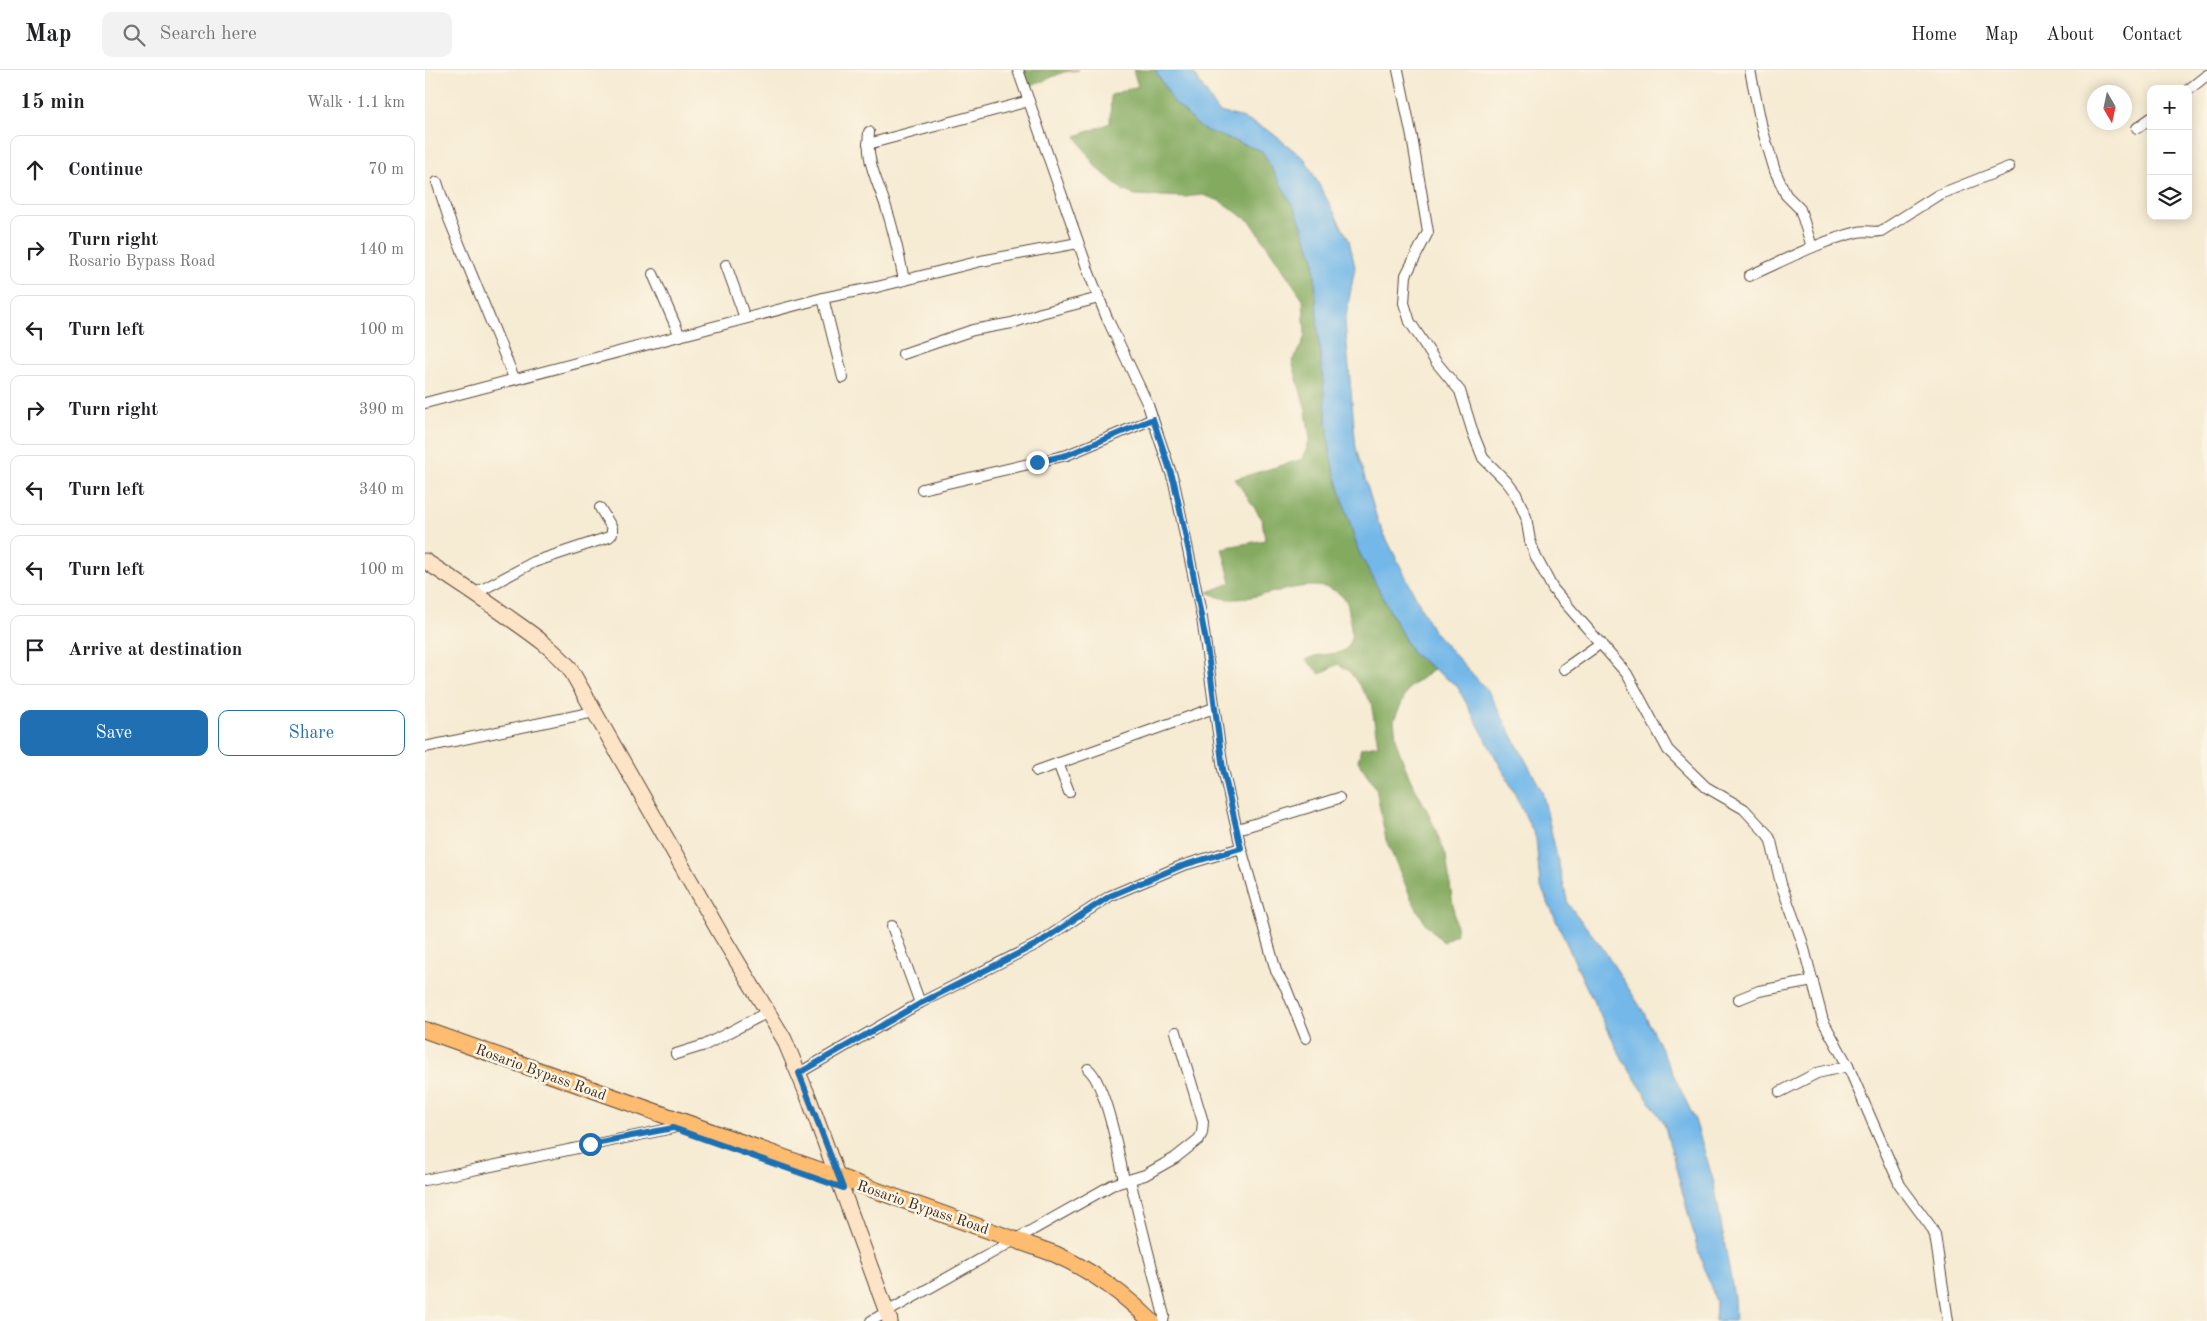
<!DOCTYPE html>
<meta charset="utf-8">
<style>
:root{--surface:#fff;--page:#f2f2f2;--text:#202124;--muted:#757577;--line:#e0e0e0;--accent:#1f6fb2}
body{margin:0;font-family:"Old Standard TT",serif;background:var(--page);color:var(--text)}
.controls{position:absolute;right:15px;top:15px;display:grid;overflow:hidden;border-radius:10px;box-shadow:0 2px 12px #0003}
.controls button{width:45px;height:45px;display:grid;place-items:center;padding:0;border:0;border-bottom:1px solid var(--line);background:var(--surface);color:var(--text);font:25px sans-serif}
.compass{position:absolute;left:1662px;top:15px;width:45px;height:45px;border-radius:50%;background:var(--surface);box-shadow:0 2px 12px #0003;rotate:171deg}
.stop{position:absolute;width:15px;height:15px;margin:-11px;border:4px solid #1f6fb2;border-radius:50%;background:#fff}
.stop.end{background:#1f6fb2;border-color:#fff;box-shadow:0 1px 5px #0008}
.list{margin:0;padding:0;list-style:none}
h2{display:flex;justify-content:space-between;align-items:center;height:65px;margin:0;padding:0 20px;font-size:21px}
h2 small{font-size:16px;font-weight:400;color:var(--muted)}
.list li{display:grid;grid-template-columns:32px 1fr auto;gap:15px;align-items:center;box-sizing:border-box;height:70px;margin:0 10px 10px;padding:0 10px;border:1px solid var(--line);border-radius:10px}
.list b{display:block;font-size:19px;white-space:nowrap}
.list p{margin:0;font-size:16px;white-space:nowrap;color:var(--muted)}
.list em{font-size:16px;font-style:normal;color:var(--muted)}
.actions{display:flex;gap:10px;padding:15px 20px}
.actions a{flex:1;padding:11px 0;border:1px solid var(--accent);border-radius:10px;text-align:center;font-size:18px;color:var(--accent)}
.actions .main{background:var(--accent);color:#fff}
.icon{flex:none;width:28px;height:28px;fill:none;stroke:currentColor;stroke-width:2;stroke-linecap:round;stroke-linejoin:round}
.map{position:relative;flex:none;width:1782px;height:1251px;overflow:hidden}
header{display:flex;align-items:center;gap:30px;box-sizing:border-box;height:70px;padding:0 25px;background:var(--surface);border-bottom:1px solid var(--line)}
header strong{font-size:24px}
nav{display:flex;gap:28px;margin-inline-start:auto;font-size:18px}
.search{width:350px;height:45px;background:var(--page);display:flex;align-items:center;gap:12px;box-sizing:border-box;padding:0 18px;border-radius:10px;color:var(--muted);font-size:19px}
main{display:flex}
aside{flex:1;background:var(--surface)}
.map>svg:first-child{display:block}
.forest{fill:#84aa60;stroke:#606a3f}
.water{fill:#73b8e9;stroke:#577184}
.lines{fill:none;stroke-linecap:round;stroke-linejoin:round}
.street-casing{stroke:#574739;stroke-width:12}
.secondary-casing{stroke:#574739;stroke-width:17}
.primary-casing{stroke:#574739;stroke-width:18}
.street{stroke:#fff;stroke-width:10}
.secondary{stroke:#fee4c6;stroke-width:15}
.primary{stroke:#fdbc70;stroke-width:16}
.route{stroke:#1f6fb2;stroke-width:6}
.labels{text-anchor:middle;stroke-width:5;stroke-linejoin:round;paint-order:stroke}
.street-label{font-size:15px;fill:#3b2a1e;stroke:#fcf5e5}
</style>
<header>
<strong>Map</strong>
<div class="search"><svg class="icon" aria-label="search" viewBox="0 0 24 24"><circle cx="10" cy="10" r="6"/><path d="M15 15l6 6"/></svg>Search here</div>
<nav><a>Home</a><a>Map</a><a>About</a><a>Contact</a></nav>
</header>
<main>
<aside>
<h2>15 min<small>Walk · 1.1 km</small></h2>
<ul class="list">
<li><svg class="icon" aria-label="ahead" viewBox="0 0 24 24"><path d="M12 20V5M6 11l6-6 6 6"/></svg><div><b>Continue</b></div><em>70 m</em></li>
<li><svg class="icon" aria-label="right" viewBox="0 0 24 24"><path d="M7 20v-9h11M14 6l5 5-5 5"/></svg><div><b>Turn right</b><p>Rosario Bypass Road</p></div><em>140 m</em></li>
<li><svg class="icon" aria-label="left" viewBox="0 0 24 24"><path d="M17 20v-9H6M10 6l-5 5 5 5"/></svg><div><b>Turn left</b></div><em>100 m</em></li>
<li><svg class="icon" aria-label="right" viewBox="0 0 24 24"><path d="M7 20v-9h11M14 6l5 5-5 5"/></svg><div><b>Turn right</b></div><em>390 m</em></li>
<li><svg class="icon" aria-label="left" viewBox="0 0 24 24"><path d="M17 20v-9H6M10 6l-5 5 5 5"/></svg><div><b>Turn left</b></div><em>340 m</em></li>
<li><svg class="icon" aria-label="left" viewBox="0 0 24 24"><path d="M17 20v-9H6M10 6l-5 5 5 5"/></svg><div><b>Turn left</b></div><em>100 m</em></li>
<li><svg class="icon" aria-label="arrive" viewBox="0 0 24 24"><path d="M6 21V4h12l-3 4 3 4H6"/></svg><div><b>Arrive at destination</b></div></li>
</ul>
<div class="actions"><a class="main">Save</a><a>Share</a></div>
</aside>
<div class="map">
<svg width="1782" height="1251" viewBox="0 0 1782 1251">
<rect width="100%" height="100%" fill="#fcf5e5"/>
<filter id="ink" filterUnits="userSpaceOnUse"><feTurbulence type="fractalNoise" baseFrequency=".02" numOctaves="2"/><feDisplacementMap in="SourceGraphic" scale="10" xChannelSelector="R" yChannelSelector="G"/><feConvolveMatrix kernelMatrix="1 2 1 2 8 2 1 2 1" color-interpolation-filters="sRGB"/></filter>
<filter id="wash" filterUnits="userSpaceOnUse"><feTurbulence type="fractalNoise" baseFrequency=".0096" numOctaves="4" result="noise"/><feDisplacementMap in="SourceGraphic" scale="20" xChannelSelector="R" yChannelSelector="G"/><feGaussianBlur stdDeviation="1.12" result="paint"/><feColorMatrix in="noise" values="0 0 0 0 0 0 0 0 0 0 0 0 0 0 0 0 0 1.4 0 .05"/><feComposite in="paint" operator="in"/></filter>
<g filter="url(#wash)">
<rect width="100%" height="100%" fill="#f6ebd3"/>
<!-- forest -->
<g class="forest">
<polygon points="598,0 654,0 639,2 602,18"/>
<path d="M708 0H730L749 32 777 59 837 81 871 141 889 187 893 264 906 390 933 480 987 583 1009 599 983 619 969 650 972 675 985 709 1002 740 1021 785 1032 864 1018 872 1000 853 987 830 961 770 951 718 933 691 936 678 953 675 946 632 925 602 913 594 895 604 881 590C895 581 911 587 921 579 929 571 926 559 925 550 924 544 924 536 921 531 896 495 832 536 797 528 792 527 787 524 783 522L806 513 797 478 840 470 837 449 810 409 878 389 885 369 881 341 867 291 877 274 880 265 878 229 826 152 795 131 778 125 760 127 710 125 699 121 670 96 651 66 685 53 686 25 713 16Z"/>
</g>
<!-- water -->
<polygon class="water" points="730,0 766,0 794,42 815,47 843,60 880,89 924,170 930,197 920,252 931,379 953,452 1008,561 1063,621 1117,721 1143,834 1177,877 1218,941 1270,1050 1289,1113 1309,1227 1310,1251 1290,1251 1291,1232 1273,1180 1239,1053 1199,992 1159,912 1115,815 1111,768 1085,714 1032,616 987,583 933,480 906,390 893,264 889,188 871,141 837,81 777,59 749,32"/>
</g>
<g filter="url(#ink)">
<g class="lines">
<defs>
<g id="street">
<polyline points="593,0 664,203 682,248 723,335 749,412 777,548 798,699 816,778 851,901 861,918 881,968"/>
<polyline points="973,0 987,67 1003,162 981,205 979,233 985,252 1011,292 1035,321 1048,363 1058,388 1082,412 1091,424 1101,447 1105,471 1111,487 1128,519 1202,604 1243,680 1281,717 1319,739 1343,765 1346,771 1356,814 1377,871 1398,951 1423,996 1475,1115 1506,1157 1510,1165 1523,1251"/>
<polyline points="1325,0 1337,58 1350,101 1361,125 1375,139 1387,177"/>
<polyline points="1763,20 1782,5"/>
<polyline points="1712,58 1726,48"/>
<path d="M444 62C441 93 452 109 461 137 469 161 474 185 479 210"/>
<polyline points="443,74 604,31"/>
<polyline points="12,112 24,149 89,308"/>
<polyline points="301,195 320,248"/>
<polyline points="228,204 255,266"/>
<path d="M1324 206C1360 190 1395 171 1433 162 1441 160 1448 163 1456 161L1513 125 1584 97"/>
<polyline points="398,228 418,308"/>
<polyline points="478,284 548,260 587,253 616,243 674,228"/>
<polyline points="0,333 398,228 452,217 556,191 653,173"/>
<polyline points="497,419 642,385 728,349"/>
<polyline points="51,523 109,492 184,467 187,464 187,458 175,438"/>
<polyline points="1139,599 1176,573"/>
<polyline points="0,677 169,642"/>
<polyline points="633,693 644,722"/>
<polyline points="612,701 789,638"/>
<polyline points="813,759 914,728"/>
<polyline points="467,856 495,933"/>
<polyline points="1314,929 1334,921 1388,911"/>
<polyline points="251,984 280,975 343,942"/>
<path d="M663 999C680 1012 695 1088 699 1111"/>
<polyline points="374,1003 495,933 612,874 685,826 756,796 816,778"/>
<polyline points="1355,1022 1392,1003 1423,996"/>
<polyline points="0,1110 248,1058"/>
<polyline points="705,1110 739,1246 738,1251"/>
<polyline points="446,1251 687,1115 720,1105 750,1088 774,1069 777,1063 778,1052 751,962"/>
</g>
<path id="secondary" d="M0 491C31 511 61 531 90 552 110 566 128 579 144 597L295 863 359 969 383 1026 465 1251"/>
<path id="primary" d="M0 960 630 1184C667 1201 697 1222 726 1251"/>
</defs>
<!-- street casing -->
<use href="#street" class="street-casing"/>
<!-- secondary casing -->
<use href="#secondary" class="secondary-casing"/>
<!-- primary casing -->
<use href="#primary" class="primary-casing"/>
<!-- street -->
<use href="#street" class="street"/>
<!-- secondary -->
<use href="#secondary" class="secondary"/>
<!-- primary -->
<use href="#primary" class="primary"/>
</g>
</g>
<g class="lines" filter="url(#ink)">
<!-- route -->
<polyline class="route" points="165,1074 248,1058 418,1118 374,1003 496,933 612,874 685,826 756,796 816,778 798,699 782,577 764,482 749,412 728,349 642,385 612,392"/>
</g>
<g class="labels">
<!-- street labels -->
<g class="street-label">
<text transform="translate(116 1002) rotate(20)" y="5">Rosario Bypass Road</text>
<text transform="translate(498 1137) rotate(19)" y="5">Rosario Bypass Road</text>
</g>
</g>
</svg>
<div class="controls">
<button>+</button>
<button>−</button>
<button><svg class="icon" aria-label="layers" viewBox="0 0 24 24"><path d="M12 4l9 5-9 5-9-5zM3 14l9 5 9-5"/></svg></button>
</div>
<svg class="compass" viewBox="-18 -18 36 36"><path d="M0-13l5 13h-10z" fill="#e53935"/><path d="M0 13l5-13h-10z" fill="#757577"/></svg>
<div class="stop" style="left:165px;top:1074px"></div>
<div class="stop end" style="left:612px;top:392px"></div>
</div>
</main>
